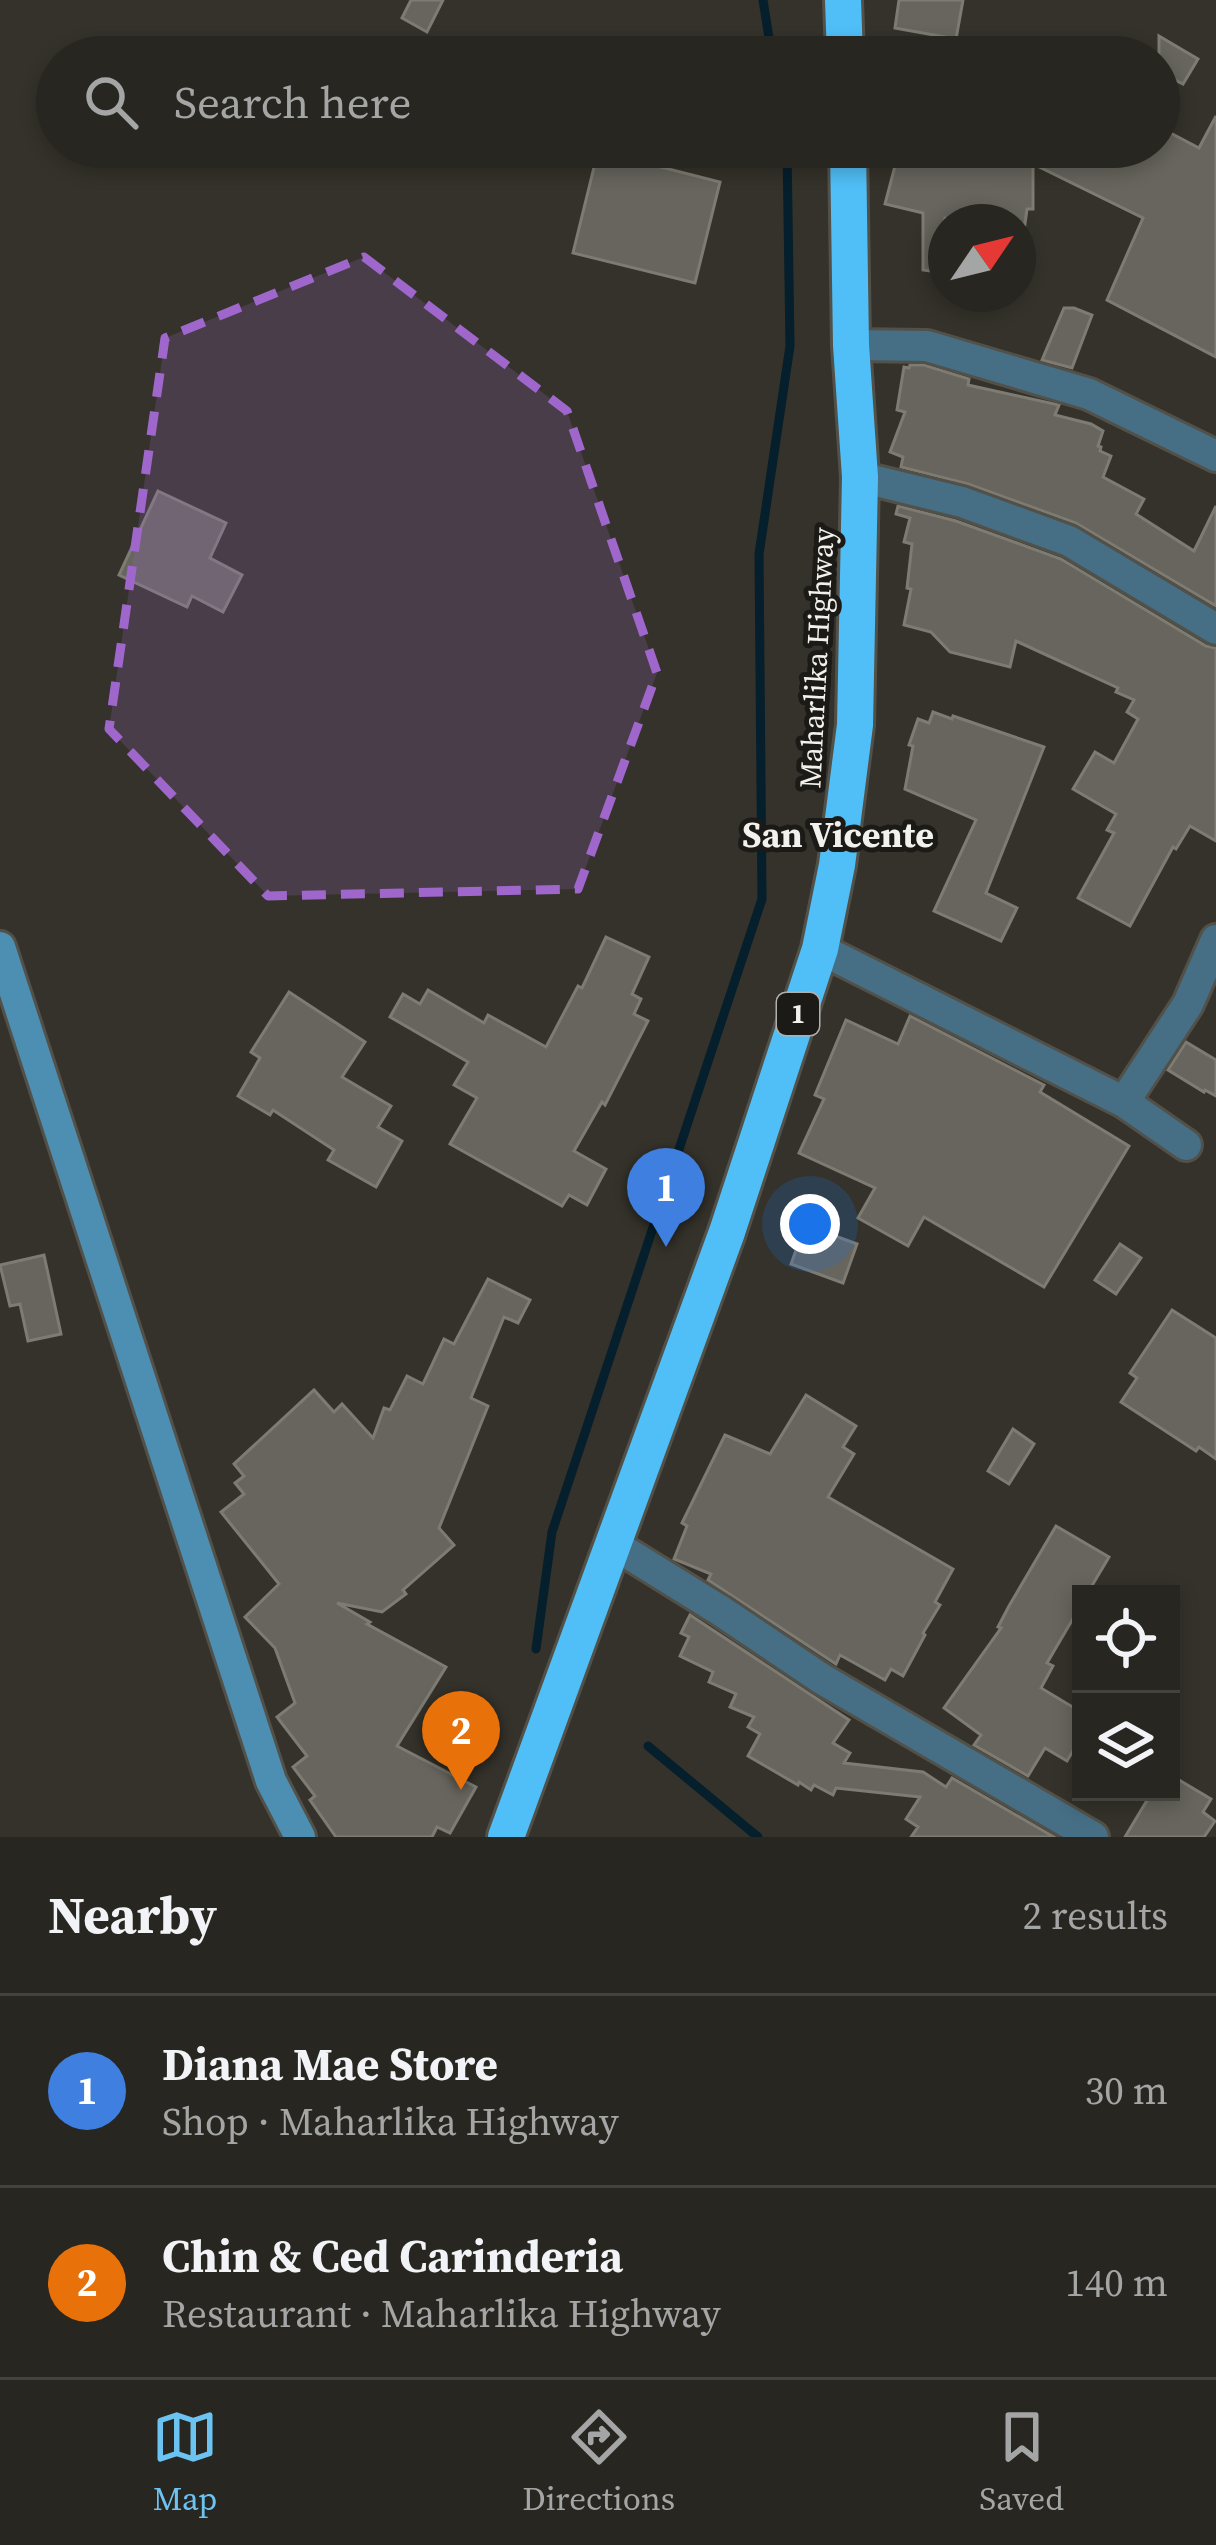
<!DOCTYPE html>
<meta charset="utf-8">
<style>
:root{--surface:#272620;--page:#2f2e29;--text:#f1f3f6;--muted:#a4a5a5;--line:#43433e;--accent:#6cc3f2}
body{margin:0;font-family:"Source Serif 4",serif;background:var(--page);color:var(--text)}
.controls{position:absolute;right:36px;bottom:36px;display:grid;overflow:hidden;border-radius:0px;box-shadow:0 6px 18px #0003}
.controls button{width:108px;height:108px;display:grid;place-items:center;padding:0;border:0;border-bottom:3px solid var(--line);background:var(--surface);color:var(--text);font:60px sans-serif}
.compass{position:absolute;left:928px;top:204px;width:108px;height:108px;border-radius:50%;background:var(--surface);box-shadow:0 6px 18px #0003;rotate:55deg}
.you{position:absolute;left:810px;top:1224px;width:42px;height:42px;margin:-30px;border:9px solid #fff;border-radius:50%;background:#1a73e8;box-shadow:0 0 0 18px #1a73e833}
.badge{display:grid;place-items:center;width:78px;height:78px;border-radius:50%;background:var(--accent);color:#fff;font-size:39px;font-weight:700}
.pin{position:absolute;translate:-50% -99px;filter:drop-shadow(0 3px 6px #0008)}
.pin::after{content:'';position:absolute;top:63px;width:42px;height:36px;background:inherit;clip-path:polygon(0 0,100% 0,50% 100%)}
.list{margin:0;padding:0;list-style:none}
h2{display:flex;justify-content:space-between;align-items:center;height:156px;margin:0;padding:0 48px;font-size:51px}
h2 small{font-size:39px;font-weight:400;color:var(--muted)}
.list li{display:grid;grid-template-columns:78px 1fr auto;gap:36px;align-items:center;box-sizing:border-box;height:192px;padding:0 48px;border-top:3px solid var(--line)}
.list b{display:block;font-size:45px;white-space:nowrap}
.list p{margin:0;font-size:39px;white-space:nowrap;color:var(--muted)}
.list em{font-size:39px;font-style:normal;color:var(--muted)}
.icon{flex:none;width:66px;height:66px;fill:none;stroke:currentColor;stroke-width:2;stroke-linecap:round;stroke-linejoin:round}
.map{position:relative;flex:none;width:1216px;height:1837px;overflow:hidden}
.search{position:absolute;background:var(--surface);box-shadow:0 6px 18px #0003;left:36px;right:36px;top:36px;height:132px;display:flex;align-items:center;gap:30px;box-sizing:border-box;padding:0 42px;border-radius:66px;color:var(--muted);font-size:45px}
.sheet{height:540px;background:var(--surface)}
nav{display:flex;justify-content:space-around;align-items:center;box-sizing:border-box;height:168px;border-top:3px solid var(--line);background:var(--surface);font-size:33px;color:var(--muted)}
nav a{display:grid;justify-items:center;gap:6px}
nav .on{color:var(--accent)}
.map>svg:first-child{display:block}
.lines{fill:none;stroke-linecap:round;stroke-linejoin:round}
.stream{stroke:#051f2c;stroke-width:9}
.building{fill:#67655d;stroke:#7d7b72;stroke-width:3}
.street-casing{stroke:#525149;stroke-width:36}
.secondary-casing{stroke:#525149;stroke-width:36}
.highway-casing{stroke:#525149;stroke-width:42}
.street{stroke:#466e85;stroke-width:30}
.secondary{stroke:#4c8fb3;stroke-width:30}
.highway{stroke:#50bff7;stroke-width:36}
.marked{fill:#9f67cc;fill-opacity:0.2;stroke:#9f67cc;stroke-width:9;stroke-dasharray:24 15;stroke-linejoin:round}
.labels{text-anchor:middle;stroke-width:10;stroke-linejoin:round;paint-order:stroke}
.shield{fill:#1b1a16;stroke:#b2b0ac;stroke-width:3}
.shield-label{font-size:27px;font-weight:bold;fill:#f2f1ec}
.street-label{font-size:30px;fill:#f2f1ec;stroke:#1b1a16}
.quarter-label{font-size:36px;font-weight:bold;fill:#f2f1ec;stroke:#1b1a16}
</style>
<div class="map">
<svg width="1216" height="1837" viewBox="0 0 1216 1837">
<rect width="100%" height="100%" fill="#34322a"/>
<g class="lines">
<!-- stream -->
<g class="stream">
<polyline points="763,0 772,57"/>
<polyline points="536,1649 552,1532 762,899 759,554 790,346 787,147"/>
<polyline points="648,1746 758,1837"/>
</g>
</g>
<!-- building -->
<g class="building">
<polygon points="411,0 443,0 427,32 402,18"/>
<polygon points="899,0 963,0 956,39 895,28"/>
<polygon points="1159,36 1198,59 1183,84 1159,72"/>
<polygon points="1216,116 1216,357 1107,300 1143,218 1033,164 1033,209 1027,209 1024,231 1018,229 1018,222 961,222 945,218 931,271 923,270 923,213 885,204 900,147 1159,147 1159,127 1199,148"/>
<polygon points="598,151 720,182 695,283 573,253"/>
<polygon points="1064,308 1074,308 1092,315 1072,368 1042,360"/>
<polygon points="910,365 924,365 969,379 968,385 1059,405 1055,415 1091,424 1103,431 1098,446 1101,447 1100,451 1111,456 1103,477 1144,499 1136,514 1194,551 1216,506 1216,606 1076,523 968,484 901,467 903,457 890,452 905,412 897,410 904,367 909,368"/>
<polygon points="158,491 226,523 210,558 242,575 223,612 192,596 187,607 119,575"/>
<polygon points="898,506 956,521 1061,559 1206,646 1216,648 1216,841 1190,826 1176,849 1173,847 1130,926 1078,898 1114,833 1107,830 1116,814 1073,789 1095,752 1114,763 1138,719 1127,712 1134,700 1116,692 1118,688 1016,641 1010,667 950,652 931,632 904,625 911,589 907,588 912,544 904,542 910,518 896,514"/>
<polygon points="933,712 952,719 953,716 1044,747 986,893 1017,908 1001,941 934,911 976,820 905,789 913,746 909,745 918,719 929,723"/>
<polygon points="606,937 649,957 632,994 641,999 634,1014 648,1021 605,1105 602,1102 574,1151 606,1169 587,1205 569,1195 562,1206 450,1144 477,1098 454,1085 468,1062 390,1017 403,994 420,1004 428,990 484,1023 488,1015 546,1047 578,986 582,988"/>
<polygon points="289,992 365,1042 342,1077 391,1106 378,1127 402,1141 376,1187 328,1160 334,1150 273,1110 270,1115 238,1096 260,1058 251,1052"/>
<polygon points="910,1016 1044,1085 1040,1092 1129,1146 1044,1287 924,1217 908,1246 858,1218 875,1188 799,1153 824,1099 815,1095 846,1020 898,1044"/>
<polygon points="1186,1042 1216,1060 1216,1096 1205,1090 1204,1092 1168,1070"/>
<polygon points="805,1225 857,1244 843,1283 791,1264"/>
<polygon points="1120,1244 1141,1258 1116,1294 1095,1280"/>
<polygon points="44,1255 61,1334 28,1341 20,1304 10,1306 0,1265"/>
<polygon points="488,1279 530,1300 518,1323 504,1317 471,1398 488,1406 439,1528 454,1545 403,1590 406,1594 382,1612 337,1603 370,1622 367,1624 446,1667 397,1746 476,1787 450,1833 437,1827 432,1837 336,1837 310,1800 315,1796 293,1767 307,1756 277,1717 295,1703 275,1648 245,1617 279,1584 221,1512 244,1494 235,1483 244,1476 234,1464 314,1390 334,1412 342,1404 373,1438 384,1408 390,1410 407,1376 423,1384 444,1339 454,1344"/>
<polygon points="1172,1310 1216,1338 1216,1459 1199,1447 1196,1451 1121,1402 1137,1378 1130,1373"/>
<polygon points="806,1395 856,1426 843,1447 854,1454 828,1497 953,1569 935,1602 940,1605 923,1633 925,1635 903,1676 891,1669 885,1680 840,1655 836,1664 708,1580 711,1574 674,1559 687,1526 682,1523 725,1435 770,1454"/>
<polygon points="1013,1429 1034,1444 1009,1484 988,1471"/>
<polygon points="1056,1526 1109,1557 1087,1594 1081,1594 1081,1605 1047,1663 1053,1666 1041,1688 1081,1712 1081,1737 1067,1761 1045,1748 1028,1776 974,1745 981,1735 944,1708 1001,1628 998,1627 1009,1606"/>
<polygon points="690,1615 849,1720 833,1743 850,1753 844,1763 923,1772 946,1787 952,1778 1054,1837 911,1837 918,1827 906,1819 920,1797 836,1788 833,1795 814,1785 811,1790 799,1782 798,1785 748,1756 760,1734 748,1727 754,1717 730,1707 736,1694 709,1682 713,1672 680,1656 689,1637 681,1633"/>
<polygon points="1174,1777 1211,1799 1203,1812 1215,1821 1204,1837 1125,1837 1152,1792 1171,1792"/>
</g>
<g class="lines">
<defs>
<g id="street">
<polyline points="851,345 927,346 1089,394 1216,456"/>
<polyline points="860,477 962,502 1069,541 1216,629"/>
<polyline points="820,949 1124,1102 1188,1004 1216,940"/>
<polyline points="1124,1102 1186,1145"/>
<polyline points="613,1544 721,1611 822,1679 1093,1837"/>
</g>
<polyline id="secondary" points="0,947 271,1781 300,1837"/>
<g id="highway">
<polyline points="843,0 845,57"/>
<polyline points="506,1837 727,1232 820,949 837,865 855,725 860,477 851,345 848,147"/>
</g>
</defs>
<!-- street casing -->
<use href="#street" class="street-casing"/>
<!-- secondary casing -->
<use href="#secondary" class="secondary-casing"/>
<!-- highway casing -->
<use href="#highway" class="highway-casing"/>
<!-- street -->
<use href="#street" class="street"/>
<!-- secondary -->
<use href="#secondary" class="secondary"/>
<!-- highway -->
<use href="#highway" class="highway"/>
</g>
<!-- marked area -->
<path class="marked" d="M364 257 567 411 657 673 578 889 268 896 109 729 165 338Z"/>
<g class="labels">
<!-- shield labels -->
<rect class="shield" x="777" y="993" width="42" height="42" rx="9"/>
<g class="shield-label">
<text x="798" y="1023">1</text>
</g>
<!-- street labels -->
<g class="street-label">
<text transform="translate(817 658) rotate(-87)" y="10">Maharlika Highway</text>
</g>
<!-- quarter labels -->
<g class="quarter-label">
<text x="838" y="847">San Vicente</text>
</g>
</g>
</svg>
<div class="controls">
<button><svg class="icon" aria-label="locate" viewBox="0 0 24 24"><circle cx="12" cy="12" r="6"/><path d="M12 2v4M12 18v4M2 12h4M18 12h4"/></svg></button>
<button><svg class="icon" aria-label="layers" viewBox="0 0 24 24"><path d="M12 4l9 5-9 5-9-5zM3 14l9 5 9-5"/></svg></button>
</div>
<svg class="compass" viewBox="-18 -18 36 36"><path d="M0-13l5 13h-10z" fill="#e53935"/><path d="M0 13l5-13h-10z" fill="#a4a5a5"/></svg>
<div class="you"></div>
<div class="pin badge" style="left:666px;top:1247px;background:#3f7fe0">1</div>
<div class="pin badge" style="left:461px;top:1790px;background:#e8710a">2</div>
<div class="search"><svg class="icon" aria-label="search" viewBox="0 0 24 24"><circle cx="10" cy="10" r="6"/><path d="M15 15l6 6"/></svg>Search here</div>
</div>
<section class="sheet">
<h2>Nearby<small>2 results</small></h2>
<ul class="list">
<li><span class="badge" style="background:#3f7fe0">1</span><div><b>Diana Mae Store</b><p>Shop · Maharlika Highway</p></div><em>30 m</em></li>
<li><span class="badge" style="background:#e8710a">2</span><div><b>Chin &amp; Ced Carinderia</b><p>Restaurant · Maharlika Highway</p></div><em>140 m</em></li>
</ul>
</section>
<nav>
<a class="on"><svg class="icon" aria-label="map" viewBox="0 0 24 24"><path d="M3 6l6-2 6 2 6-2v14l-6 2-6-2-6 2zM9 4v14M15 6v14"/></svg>Map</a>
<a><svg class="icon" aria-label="directions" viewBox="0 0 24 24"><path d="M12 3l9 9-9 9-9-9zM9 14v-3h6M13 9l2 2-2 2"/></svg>Directions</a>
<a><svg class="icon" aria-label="saved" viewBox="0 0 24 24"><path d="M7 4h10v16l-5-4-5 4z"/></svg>Saved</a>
</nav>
